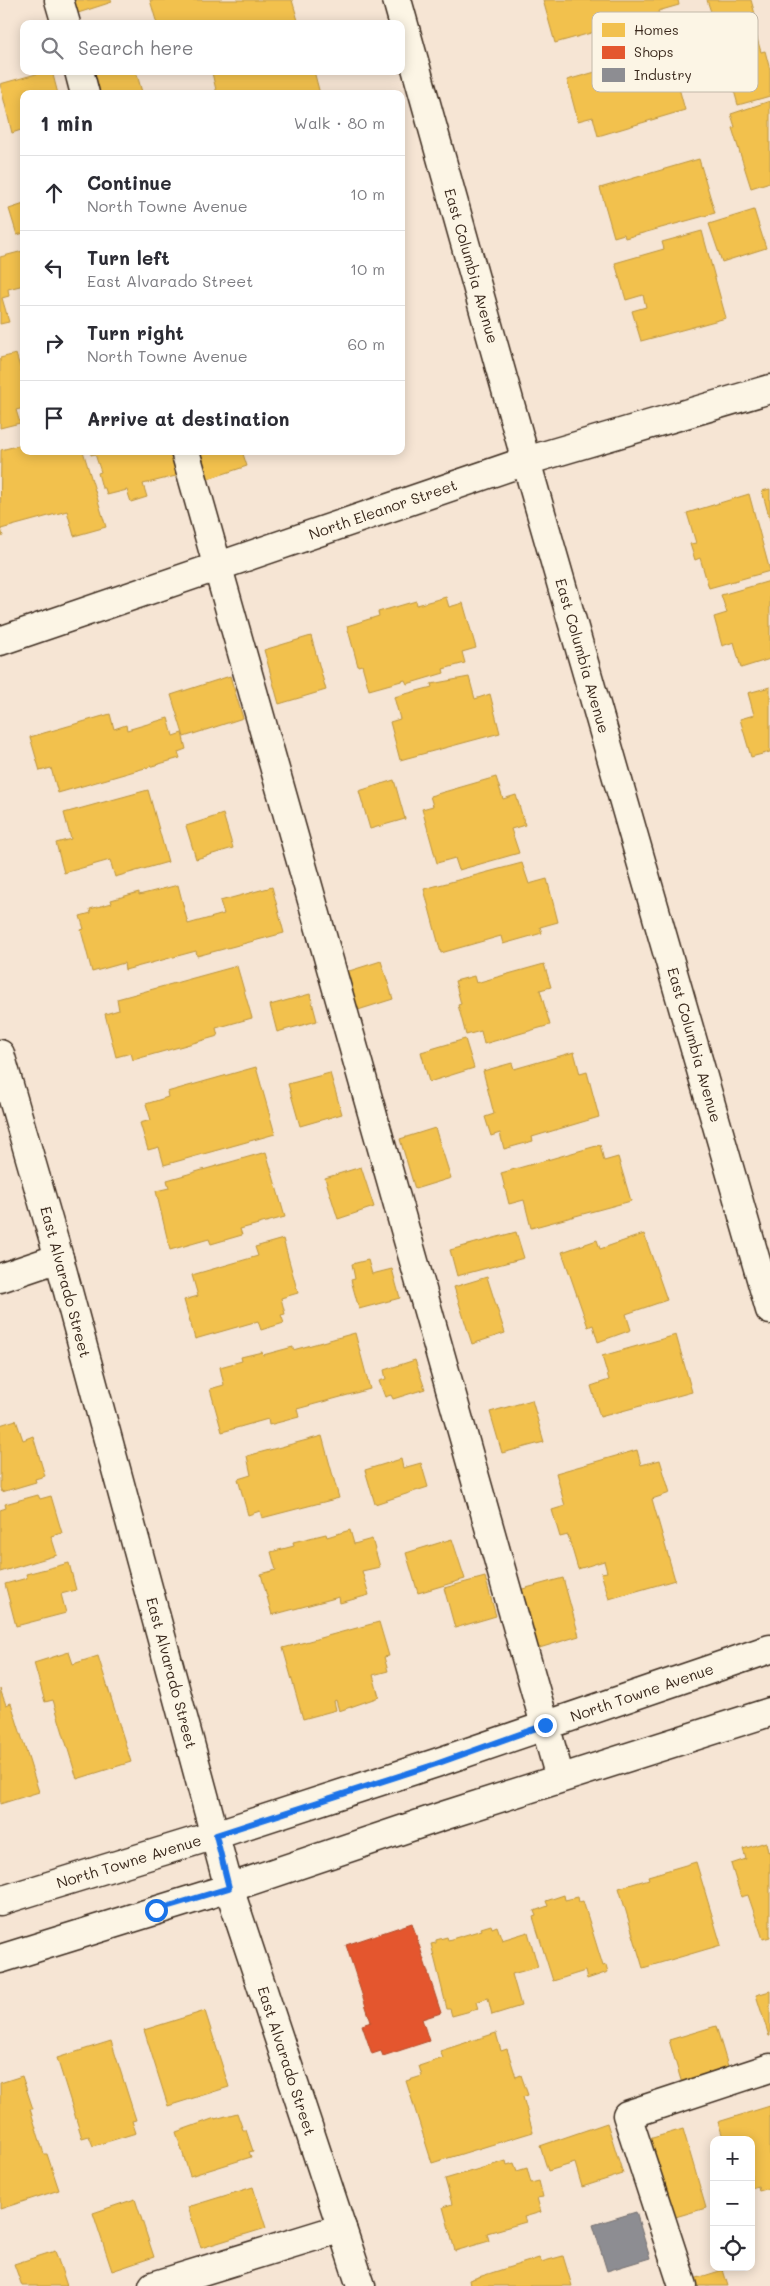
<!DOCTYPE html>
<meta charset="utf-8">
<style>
:root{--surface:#fff;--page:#f7f7f7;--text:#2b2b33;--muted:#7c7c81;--line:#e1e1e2}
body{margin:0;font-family:Mali,sans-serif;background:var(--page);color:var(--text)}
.controls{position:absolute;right:15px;bottom:15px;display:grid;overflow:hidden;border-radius:10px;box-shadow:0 2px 12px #0003}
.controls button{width:45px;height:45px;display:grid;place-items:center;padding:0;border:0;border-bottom:1px solid var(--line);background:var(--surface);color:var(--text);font:25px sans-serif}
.stop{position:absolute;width:15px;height:15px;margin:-11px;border:4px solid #1a73e8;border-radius:50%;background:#fff}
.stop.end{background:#1a73e8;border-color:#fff;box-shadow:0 1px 5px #0008}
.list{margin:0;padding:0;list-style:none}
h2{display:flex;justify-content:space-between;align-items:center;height:65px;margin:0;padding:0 20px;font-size:21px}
h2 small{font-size:16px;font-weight:400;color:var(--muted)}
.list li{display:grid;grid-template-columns:32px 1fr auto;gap:15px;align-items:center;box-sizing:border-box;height:75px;padding:0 20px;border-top:1px solid var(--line)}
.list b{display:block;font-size:19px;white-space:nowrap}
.list p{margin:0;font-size:16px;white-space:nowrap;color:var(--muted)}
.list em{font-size:16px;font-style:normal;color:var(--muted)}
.icon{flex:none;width:28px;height:28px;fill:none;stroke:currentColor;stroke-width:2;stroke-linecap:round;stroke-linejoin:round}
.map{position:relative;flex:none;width:770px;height:2286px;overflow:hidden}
.search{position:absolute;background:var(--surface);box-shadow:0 2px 12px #0003;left:20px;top:20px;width:385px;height:55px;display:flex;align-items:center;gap:12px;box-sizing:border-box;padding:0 18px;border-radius:10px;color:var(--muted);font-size:19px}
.panel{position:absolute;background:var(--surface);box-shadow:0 2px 12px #0003;left:20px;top:90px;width:385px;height:365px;border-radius:10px}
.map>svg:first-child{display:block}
.homes{fill:#f2c14e;stroke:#bb9440}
.shops{fill:#e4572e;stroke:#b14a29}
.industry{fill:#8d8d92;stroke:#746f6f}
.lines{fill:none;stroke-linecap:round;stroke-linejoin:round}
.minor-casing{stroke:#3b2a1e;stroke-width:31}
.major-casing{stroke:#3b2a1e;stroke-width:31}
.minor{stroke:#fcf5e5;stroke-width:28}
.major{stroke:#fcf5e5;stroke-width:28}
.route{stroke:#1a73e8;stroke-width:6}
.labels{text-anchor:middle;stroke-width:5;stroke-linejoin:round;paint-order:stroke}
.street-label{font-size:15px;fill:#3b2a1e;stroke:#fcf5e5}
.key{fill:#fcf5e5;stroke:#c2b8a9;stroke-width:1}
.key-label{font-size:14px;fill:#3b2a1e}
</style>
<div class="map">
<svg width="770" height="2286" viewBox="0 0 770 2286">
<rect width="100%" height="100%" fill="#f6e5d4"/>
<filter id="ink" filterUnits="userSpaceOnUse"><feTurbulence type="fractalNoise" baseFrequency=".02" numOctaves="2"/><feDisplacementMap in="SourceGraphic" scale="10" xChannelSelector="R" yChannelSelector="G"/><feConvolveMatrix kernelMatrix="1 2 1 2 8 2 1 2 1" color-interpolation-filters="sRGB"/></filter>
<g filter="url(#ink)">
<!-- homes -->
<g class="homes">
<polygon points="70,0 111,0 112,2 75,14"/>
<polygon points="150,0 292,0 299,24 157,24"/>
<polygon points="543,0 678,0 679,5 658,11 659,13 630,22 631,25 599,34 598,31 555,43"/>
<polygon points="707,0 751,0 755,14 733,21 731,13 713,18"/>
<polygon points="743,20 746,31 754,28 761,52 765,51 770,70 770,96 738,105 726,62 742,58 736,37 722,41 718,27"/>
<polygon points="675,48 686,86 679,88 685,110 598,136 593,117 578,121 567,80 606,69 605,65 630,58 631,61"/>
<polygon points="47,71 52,71 58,94 24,94 24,129 12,133 0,84"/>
<polygon points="92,71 136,71 142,92 136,94 99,94"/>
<polygon points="218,71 314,71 320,94 217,94 212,73"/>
<polygon points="770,101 770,182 751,188 732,128 735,127 731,114"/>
<polygon points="699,159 715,213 625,238 624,234 614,237 600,188"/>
<polygon points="24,204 24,233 17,235 9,209"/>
<polygon points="754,210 766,248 722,262 709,224"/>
<polygon points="702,231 726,318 641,341 632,311 646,307 643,295 626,300 615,263 664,249 662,242"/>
<polygon points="23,251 24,285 8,289 9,296 2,298 9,322 0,324 0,257"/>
<polygon points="16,354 24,380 24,408 16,410 20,423 0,428 0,358"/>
<polygon points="24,444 24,451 83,451 106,527 74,536 67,511 1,529 3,536 0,537 1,450"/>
<polygon points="90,451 173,451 180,475 143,484 147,497 131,502 127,490 107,495 105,488 102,488 98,473 101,472 95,454 91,455"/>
<polygon points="199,451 242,451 247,466 208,479"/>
<polygon points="770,489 770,520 762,491"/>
<polygon points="749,494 770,571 709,588 700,558 695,560 690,544 696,543 687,513"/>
<polygon points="770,581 770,659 741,668 734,642 722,646 714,617 727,613 721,595"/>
<polygon points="446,597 449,607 463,603 476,648 462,652 465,663 443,669 444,673 407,684 405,680 369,690 362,665 358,666 347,626 379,616 378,612 416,601 417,605"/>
<polygon points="311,636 326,690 279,704 264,650"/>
<polygon points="230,676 243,718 184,737 171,695"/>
<polygon points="469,677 475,699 490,694 500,733 400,760 390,722 400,719 394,697 432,687 431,684"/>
<polygon points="770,687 770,752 751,757 740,719 754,715 748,693"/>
<polygon points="110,714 114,729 126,725 127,730 168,718 173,736 182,733 186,749 178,752 180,758 58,793 51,768 40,771 30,737"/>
<polygon points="496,777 503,799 516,795 525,825 511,829 519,853 459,870 455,858 437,863 422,809 433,806 430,796"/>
<polygon points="394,780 405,819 370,829 359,791"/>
<polygon points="148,790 168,862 115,877 110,860 64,873 56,843 71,839 64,813"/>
<polygon points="223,814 233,848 196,859 186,826"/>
<polygon points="522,863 529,884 547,879 558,922 540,927 542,933 503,944 501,936 441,953 424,889"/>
<polygon points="178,885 188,924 224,914 220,901 272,887 284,933 197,956 196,951 125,970 124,963 92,972 81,930 84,929 80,916 91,913 90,909 112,903 111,900 139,892 139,895"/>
<polygon points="381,961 393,999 358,1010 346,972"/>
<polygon points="544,964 551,987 540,990 550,1025 484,1044 481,1031 466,1035 458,1005 461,1004 455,981 474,976 476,983"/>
<polygon points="237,966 252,1018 216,1028 218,1036 133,1060 131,1053 116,1057 105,1014 119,1010 117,999"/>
<polygon points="310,994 317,1021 277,1032 270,1005"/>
<polygon points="465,1039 474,1068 429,1082 421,1052"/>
<polygon points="574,1052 580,1074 587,1072 599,1117 532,1137 533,1141 504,1149 500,1133 491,1136 485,1117 494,1114 483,1071 512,1063 514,1069"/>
<polygon points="256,1067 275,1134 164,1165 159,1147 148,1150 140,1123 151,1120 146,1104 168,1097 167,1092"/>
<polygon points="330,1073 342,1114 300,1126 288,1084"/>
<polygon points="435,1128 451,1178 415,1189 400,1139"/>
<polygon points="600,1145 604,1161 618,1157 631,1201 531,1228 524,1200 509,1204 501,1173"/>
<polygon points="266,1152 285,1217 240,1229 242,1235 211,1244 209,1239 170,1250 156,1191 169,1188 167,1180"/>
<polygon points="361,1167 374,1207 338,1219 325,1178"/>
<polygon points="516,1232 524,1258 457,1276 450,1250"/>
<polygon points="644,1234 667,1300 626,1314 631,1330 598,1342 593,1325 588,1327 562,1252 597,1240 600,1249"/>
<polygon points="283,1239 298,1293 281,1298 285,1314 281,1315 284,1323 261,1330 258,1321 195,1339 184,1300 198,1296 192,1275 258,1256 255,1247"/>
<polygon points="368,1260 372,1274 392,1269 400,1298 359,1309 351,1280 355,1279 352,1264"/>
<polygon points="487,1277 505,1333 472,1344 454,1287"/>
<polygon points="355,1333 370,1389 297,1409 299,1417 269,1425 268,1419 222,1432 210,1389 224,1385 220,1367 242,1361 241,1357 262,1352 263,1355 293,1347 293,1350"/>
<polygon points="676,1335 692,1392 600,1417 591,1386 609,1380 602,1356"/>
<polygon points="415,1360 425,1389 393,1399 391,1395 385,1397 379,1381 386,1379 384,1370"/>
<polygon points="532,1400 544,1442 502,1453 490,1412"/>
<polygon points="16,1420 23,1440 33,1436 45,1476 35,1479 36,1482 2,1492 0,1488 0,1425"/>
<polygon points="322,1436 339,1498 262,1518 260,1511 248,1515 238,1479 251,1475 247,1456"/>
<polygon points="637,1450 641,1465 660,1460 670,1493 652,1499 675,1580 609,1599 601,1573 607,1572 604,1561 578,1569 568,1535 560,1537 552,1510 565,1506 556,1473"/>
<polygon points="401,1459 403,1468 421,1463 428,1487 375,1504 365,1470"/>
<polygon points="38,1495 40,1499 51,1496 62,1533 51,1536 57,1555 0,1572 0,1510 6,1508 5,1504"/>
<polygon points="350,1530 354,1544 372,1539 380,1567 362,1571 369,1595 340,1603 339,1597 272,1615 261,1574 276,1570 271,1552 294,1546 293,1542 326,1534 327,1537"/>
<polygon points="452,1539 465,1579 418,1593 406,1553"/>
<polygon points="69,1563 76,1590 61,1594 66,1613 16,1626 5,1584 27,1578 26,1574"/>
<polygon points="485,1577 496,1616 455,1628 444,1588"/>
<polygon points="563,1578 579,1636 536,1649 519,1590"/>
<polygon points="379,1622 389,1656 384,1657 388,1671 373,1675 379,1697 339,1711 336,1700 334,1701 336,1710 303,1719 283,1648"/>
<polygon points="69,1652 73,1664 98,1656 131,1762 77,1779 53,1700 45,1702 34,1663"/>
<polygon points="0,1689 6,1705 11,1703 39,1792 0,1804"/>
<polygon points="766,1842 768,1852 770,1851 770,1937 763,1939 748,1895 741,1897 731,1864 746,1859 743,1849"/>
<polygon points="696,1862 721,1945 643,1968 619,1888 649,1879 648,1876"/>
<polygon points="564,1895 565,1900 578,1897 579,1902 583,1901 603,1966 606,1965 608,1972 587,1979 585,1971 553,1981 533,1917 536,1916 534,1911 548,1906 546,1901"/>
<polygon points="491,1925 492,1928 497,1926 502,1940 528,1932 538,1967 512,1974 521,2006 492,2015 488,1998 476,2002 478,2009 452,2016 450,2009 447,2009 431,1944 436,1943 436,1940 447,1937 448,1940 482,1930 481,1928"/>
<polygon points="770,1991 770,2036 769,2036 756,1995"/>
<polygon points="205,2011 229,2087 168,2106 144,2030"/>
<polygon points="716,2026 730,2073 683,2087 669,2040"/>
<polygon points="496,2033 501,2051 507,2049 516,2077 521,2075 528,2095 523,2097 533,2132 432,2163 406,2081 422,2076 419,2066 443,2058 440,2051"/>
<polygon points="111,2041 136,2120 132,2121 136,2133 93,2146 89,2136 82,2138 57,2058"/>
<polygon points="22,2076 33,2109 30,2109 44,2154 47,2154 59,2190 0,2209 0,2083"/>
<polygon points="770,2106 770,2188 759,2191 758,2186 751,2188 751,2140 724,2140 718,2122"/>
<polygon points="237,2113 243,2130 246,2130 253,2151 249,2152 251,2157 190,2176 176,2132 215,2118 215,2119"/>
<polygon points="607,2123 623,2174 582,2187 575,2163 548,2171 540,2146"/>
<polygon points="683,2129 706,2208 672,2218 649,2139"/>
<polygon points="506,2161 507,2165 514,2163 517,2171 527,2168 531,2183 539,2181 543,2197 537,2198 541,2212 524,2217 526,2222 487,2233 489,2241 455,2251 443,2207 452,2204 445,2179"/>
<polygon points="253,2187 266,2228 201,2248 188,2207"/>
<polygon points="135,2199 154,2257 112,2271 93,2213"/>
<polygon points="55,2251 67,2286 22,2286 14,2264"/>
<polygon points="563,2256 572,2286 470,2286 469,2280 539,2258 541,2262"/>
<polygon points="723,2270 728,2286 696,2286 694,2279"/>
</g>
<!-- shops -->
<polygon class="shops" points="412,1923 441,2013 422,2019 429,2041 383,2056 381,2051 372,2054 362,2025 371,2022 346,1945"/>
<!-- industry -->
<polygon class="industry" points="636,2212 650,2258 607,2271 593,2225"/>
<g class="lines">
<defs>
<g id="minor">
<polyline points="59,0 66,24"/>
<polyline points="397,0 526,461 770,1310"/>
<polyline points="79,71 85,94"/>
<polyline points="185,451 560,1778"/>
<polyline points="0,641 526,461 770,389"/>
<polyline points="0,1054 59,1258 229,1888 361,2286"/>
<polyline points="0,1278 59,1258"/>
<polyline points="153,2286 342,2228"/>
<polyline points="683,2286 627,2115 770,2068"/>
</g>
<g id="major">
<polyline points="0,1901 215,1835 436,1763 770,1649"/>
<polyline points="0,1959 229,1888 446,1815 770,1712"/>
</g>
</defs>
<!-- minor casing -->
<use href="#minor" class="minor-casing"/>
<!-- major casing -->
<use href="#major" class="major-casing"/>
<!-- minor -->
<use href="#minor" class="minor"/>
<!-- major -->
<use href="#major" class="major"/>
</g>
</g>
<g class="lines" filter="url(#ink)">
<!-- route -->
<polyline class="route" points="156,1910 229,1888 216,1835 436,1764 545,1725"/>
</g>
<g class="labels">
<!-- street labels -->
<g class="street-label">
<text transform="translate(471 266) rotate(74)" y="5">East Columbia Avenue</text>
<text transform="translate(383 510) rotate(-19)" y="5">North Eleanor Street</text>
<text transform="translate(582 656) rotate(74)" y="5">East Columbia Avenue</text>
<text transform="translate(694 1045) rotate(74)" y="5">East Columbia Avenue</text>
<text transform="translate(65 1282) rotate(75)" y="5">East Alvarado Street</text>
<text transform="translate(171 1673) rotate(75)" y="5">East Alvarado Street</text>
<text transform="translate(642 1693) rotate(-19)" y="5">North Towne Avenue</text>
<text transform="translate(129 1862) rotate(-17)" y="5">North Towne Avenue</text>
<text transform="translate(286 2061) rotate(72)" y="5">East Alvarado Street</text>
</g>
</g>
<!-- legend -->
<rect x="592" y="12" width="166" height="80" rx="8" class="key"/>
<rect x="602" y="23" width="23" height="14" fill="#f2c14e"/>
<rect x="602" y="46" width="23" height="13" fill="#e4572e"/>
<rect x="602" y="68" width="23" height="14" fill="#8d8d92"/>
<g class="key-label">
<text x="634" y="35">Homes</text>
<text x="634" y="57">Shops</text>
<text x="634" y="80">Industry</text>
</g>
</svg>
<div class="controls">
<button>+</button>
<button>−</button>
<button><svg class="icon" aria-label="locate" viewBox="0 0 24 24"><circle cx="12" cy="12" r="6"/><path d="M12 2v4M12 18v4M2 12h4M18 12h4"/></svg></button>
</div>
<div class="stop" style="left:156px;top:1910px"></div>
<div class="stop end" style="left:545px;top:1725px"></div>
<div class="search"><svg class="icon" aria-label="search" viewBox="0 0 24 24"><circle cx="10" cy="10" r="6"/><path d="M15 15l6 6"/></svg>Search here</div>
<section class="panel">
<h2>1 min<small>Walk · 80 m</small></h2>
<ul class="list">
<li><svg class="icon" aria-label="ahead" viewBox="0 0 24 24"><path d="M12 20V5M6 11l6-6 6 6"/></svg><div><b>Continue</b><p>North Towne Avenue</p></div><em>10 m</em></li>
<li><svg class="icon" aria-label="left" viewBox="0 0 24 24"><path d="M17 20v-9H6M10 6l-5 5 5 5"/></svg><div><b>Turn left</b><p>East Alvarado Street</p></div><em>10 m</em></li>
<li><svg class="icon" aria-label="right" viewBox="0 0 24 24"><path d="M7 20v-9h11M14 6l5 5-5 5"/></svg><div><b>Turn right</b><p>North Towne Avenue</p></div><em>60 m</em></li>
<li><svg class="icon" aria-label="arrive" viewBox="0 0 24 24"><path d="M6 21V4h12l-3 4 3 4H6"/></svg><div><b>Arrive at destination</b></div></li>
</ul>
</section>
</div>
